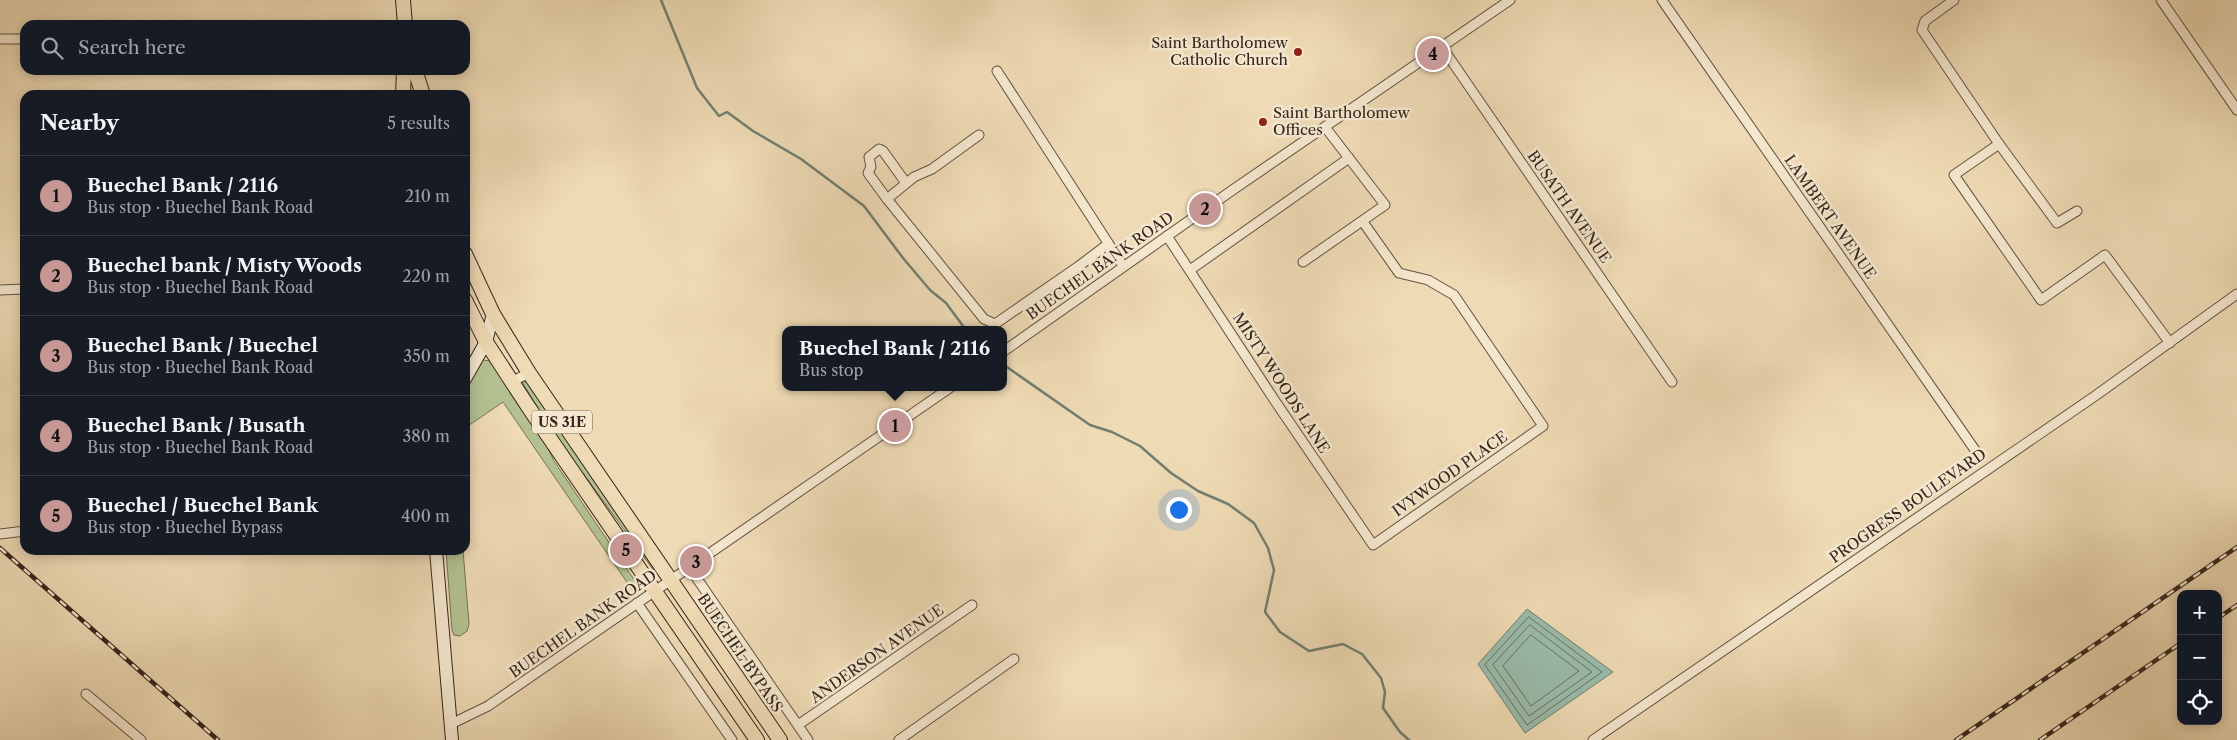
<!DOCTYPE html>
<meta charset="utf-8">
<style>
:root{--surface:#171b24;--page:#242831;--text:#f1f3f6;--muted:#9ea1a6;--line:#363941;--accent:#c59692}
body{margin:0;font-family:"Libre Caslon Text",serif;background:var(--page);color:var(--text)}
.controls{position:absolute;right:15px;bottom:15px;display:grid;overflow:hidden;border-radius:10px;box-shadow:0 2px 12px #0003}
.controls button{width:45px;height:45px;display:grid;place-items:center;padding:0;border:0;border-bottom:1px solid var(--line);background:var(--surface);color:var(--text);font:25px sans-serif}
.you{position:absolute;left:1178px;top:509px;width:18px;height:18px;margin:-12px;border:4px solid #fff;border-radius:50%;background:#1a73e8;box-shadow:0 0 0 8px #1a73e833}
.badge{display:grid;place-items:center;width:32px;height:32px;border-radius:50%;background:var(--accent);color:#111;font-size:16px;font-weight:700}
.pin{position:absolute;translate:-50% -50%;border:2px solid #fff;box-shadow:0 1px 5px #0006}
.popup{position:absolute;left:782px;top:326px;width:225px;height:65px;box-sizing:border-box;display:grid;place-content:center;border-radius:10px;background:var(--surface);filter:drop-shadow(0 1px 4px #0005);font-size:16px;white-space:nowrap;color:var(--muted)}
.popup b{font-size:19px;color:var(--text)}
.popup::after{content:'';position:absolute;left:50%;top:100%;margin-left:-10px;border:10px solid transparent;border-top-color:var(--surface)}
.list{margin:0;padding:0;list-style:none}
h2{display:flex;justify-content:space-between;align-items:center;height:65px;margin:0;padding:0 20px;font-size:21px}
h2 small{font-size:16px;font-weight:400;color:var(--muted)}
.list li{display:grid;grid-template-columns:32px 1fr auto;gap:15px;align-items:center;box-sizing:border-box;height:80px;padding:0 20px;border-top:1px solid var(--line)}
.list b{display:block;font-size:19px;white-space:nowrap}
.list p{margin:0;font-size:16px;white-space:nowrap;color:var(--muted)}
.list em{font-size:16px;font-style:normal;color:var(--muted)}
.icon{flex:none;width:28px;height:28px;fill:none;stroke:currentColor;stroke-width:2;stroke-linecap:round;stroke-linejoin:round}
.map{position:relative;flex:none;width:2237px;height:740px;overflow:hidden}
.search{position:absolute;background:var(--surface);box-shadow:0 2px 12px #0003;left:20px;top:20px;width:450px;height:55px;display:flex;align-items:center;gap:12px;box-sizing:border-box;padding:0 18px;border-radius:15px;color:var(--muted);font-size:19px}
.panel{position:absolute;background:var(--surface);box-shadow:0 2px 12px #0003;left:20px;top:90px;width:450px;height:465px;border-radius:15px}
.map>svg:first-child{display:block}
.green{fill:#b3c191;stroke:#747356}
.water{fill:#9ba;stroke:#717f71}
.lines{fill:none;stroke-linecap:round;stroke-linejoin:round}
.shore{stroke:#677063;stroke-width:1}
.stream{stroke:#717f71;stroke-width:2.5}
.minor-casing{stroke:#635242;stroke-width:11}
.secondary-casing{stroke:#35251c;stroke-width:14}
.primary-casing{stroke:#35251c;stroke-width:16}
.minor{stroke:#f4e7ce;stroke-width:9}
.secondary{stroke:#f4e7ce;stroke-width:12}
.primary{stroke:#eedab4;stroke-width:14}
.rail-casing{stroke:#35251c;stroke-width:4.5}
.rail{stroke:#f4e7ce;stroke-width:2.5;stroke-dasharray:8;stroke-linecap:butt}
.poi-dot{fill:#8f2418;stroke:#f4e7ce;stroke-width:2}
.labels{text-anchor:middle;stroke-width:5;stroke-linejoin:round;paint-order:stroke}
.shield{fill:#f4e7ce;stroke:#6e5f51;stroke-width:1}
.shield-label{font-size:14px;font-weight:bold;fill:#35251c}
.poi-label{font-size:15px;fill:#35251c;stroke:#f4e7ce;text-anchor:end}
.street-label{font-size:15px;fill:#35251c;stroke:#f4e7ce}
</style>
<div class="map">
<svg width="2237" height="740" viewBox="0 0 2237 740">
<rect width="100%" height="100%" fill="#eedab4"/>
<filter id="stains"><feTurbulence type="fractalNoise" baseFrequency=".004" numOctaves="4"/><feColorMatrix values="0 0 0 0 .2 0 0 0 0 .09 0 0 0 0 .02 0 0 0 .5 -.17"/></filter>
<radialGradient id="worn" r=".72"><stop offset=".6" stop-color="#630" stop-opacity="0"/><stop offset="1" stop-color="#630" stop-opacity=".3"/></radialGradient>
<!-- green -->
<g class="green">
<path d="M483 360 490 361 495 367 547 446 554 461 637 584 638 590 633 591 503 402 465 428C465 405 460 374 483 360Z"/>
<polygon points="522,382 527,382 652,566 654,571 583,473 570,459"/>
<polygon points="446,550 463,550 469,624 467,631 460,636 454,635 452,630"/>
</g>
<!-- water -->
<polygon class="water" points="1527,609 1613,672 1525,733 1478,664"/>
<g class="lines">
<!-- shore -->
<g class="shore">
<polygon points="1529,617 1602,672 1527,725 1485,665"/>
<polygon points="1530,625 1592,672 1529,716 1493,665"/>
<polygon points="1531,635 1579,671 1531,706 1503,666"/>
</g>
<!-- stream -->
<g class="stream">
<polyline points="661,0 697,88 719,116 727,112 753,131 801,159 864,206 903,258 930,290 946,303 966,330"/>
<polyline points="1004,365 1090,425 1112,432 1140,446 1171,473 1198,491 1228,504 1254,523 1268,548 1274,570 1265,612 1280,632 1309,651 1343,644 1362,654 1381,678 1385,692 1383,708 1400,732 1409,740"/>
</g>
<defs>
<g id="minor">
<polyline points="1662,0 1975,450"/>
<polyline points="1954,0 1925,21 1922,30 1999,144 1954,175 2041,300 2105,255 2170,343"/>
<polyline points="2161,0 2237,110"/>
<polyline points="0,39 25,39"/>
<polyline points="1442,47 1672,382"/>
<polyline points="997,71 1123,266"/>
<polyline points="979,135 932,169 914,177 887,199 984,319 995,324 1079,266 1108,244"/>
<polyline points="1999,144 2057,223 2077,211"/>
<polyline points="887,199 868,173 871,167 869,157 879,149 883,151 906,183"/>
<polyline points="1167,236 1275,401 1373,545 1543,426 1454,295 1428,280 1399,273 1363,222"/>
<polyline points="1303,262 1385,205 1325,127"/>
<polyline points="1190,270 1349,158"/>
<polyline points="0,290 25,289"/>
<polyline points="1004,351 1234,189 1510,0"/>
<polyline points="511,382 529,373"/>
<polyline points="0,534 25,531"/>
<polyline points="689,567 808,740"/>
<polyline points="637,603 732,740"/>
<polyline points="86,694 141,740"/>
<polyline points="451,724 488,706 951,387"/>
<polyline points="798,725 972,605"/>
<polyline points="899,740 1014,659"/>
<polyline points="1593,740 2095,396 2237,294"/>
</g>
<g id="secondary">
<polyline points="465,379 486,342 493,314"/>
<polyline points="436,550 452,740"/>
</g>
<g id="primary">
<polyline points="403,0 405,25"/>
<polyline points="415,70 423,95"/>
<polyline points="403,95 404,70"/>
<polyline points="465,254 493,314 529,373 780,740"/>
<polyline points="465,300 486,342 529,408 757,740"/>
</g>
</defs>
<!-- minor casing -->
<use href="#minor" class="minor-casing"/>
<!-- secondary casing -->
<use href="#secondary" class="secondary-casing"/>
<!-- primary casing -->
<use href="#primary" class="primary-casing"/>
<!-- minor -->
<use href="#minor" class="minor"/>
<!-- secondary -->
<use href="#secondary" class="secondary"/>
<!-- primary -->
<use href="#primary" class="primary"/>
<defs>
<g id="rail">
<polyline points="0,548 218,740"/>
<polyline points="2218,618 2237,605"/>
<polyline points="1956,740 2237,547"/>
<polyline points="2040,740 2181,643"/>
</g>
</defs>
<!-- rail casing -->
<use href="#rail" class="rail-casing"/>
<!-- rail -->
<use href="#rail" class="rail"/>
</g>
<!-- markers -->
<g class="poi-dot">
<circle cx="1298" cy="52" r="5"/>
<circle cx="1263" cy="122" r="5"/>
</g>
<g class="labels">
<!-- shield labels -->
<rect class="shield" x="532" y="410.5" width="60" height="23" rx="4"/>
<g class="shield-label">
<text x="562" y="427">US 31E</text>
</g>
<!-- poi labels -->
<g class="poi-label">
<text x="1288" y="48">Saint Bartholomew<tspan x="1288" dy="17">Catholic Church</tspan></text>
<text x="1273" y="118" text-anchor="start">Saint Bartholomew<tspan x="1273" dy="17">Offices</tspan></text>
</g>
<!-- street labels -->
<g class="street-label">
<text transform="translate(1569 207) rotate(55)" y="5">BUSATH AVENUE</text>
<text transform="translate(1830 217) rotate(55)" y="5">LAMBERT AVENUE</text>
<text transform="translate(1100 266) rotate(-35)" y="5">BUECHEL BANK ROAD</text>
<text transform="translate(1281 383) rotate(57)" y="5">MISTY WOODS LANE</text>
<text transform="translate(1450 474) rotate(-35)" y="5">IVYWOOD PLACE</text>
<text transform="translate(1908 506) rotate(-35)" y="5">PROGRESS BOULEVARD</text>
<text transform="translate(583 624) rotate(-35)" y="5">BUECHEL BANK ROAD</text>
<text transform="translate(740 653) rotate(56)" y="5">BUECHEL BYPASS</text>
<text transform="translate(877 654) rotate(-35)" y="5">ANDERSON AVENUE</text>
</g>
</g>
<rect width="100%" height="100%" filter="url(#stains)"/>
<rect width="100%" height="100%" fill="url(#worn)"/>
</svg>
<div class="controls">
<button>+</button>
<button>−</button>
<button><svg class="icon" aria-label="locate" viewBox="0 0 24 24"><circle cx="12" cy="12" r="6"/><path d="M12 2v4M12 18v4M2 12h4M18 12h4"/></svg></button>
</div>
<div class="you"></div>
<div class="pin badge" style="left:895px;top:426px">1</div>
<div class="popup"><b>Buechel Bank / 2116</b>Bus stop</div>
<div class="pin badge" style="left:1205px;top:209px">2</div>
<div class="pin badge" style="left:696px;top:562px">3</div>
<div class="pin badge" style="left:1433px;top:54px">4</div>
<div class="pin badge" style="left:626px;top:550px">5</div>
<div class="search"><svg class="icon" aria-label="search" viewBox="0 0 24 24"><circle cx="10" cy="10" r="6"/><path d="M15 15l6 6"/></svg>Search here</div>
<section class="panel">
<h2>Nearby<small>5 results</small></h2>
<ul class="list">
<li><span class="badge">1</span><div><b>Buechel Bank / 2116</b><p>Bus stop · Buechel Bank Road</p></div><em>210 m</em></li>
<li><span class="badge">2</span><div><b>Buechel bank / Misty Woods</b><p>Bus stop · Buechel Bank Road</p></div><em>220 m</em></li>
<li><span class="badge">3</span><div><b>Buechel Bank / Buechel</b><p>Bus stop · Buechel Bank Road</p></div><em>350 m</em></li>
<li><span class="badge">4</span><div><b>Buechel Bank / Busath</b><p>Bus stop · Buechel Bank Road</p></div><em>380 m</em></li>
<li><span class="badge">5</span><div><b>Buechel / Buechel Bank</b><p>Bus stop · Buechel Bypass</p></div><em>400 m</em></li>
</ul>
</section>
</div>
